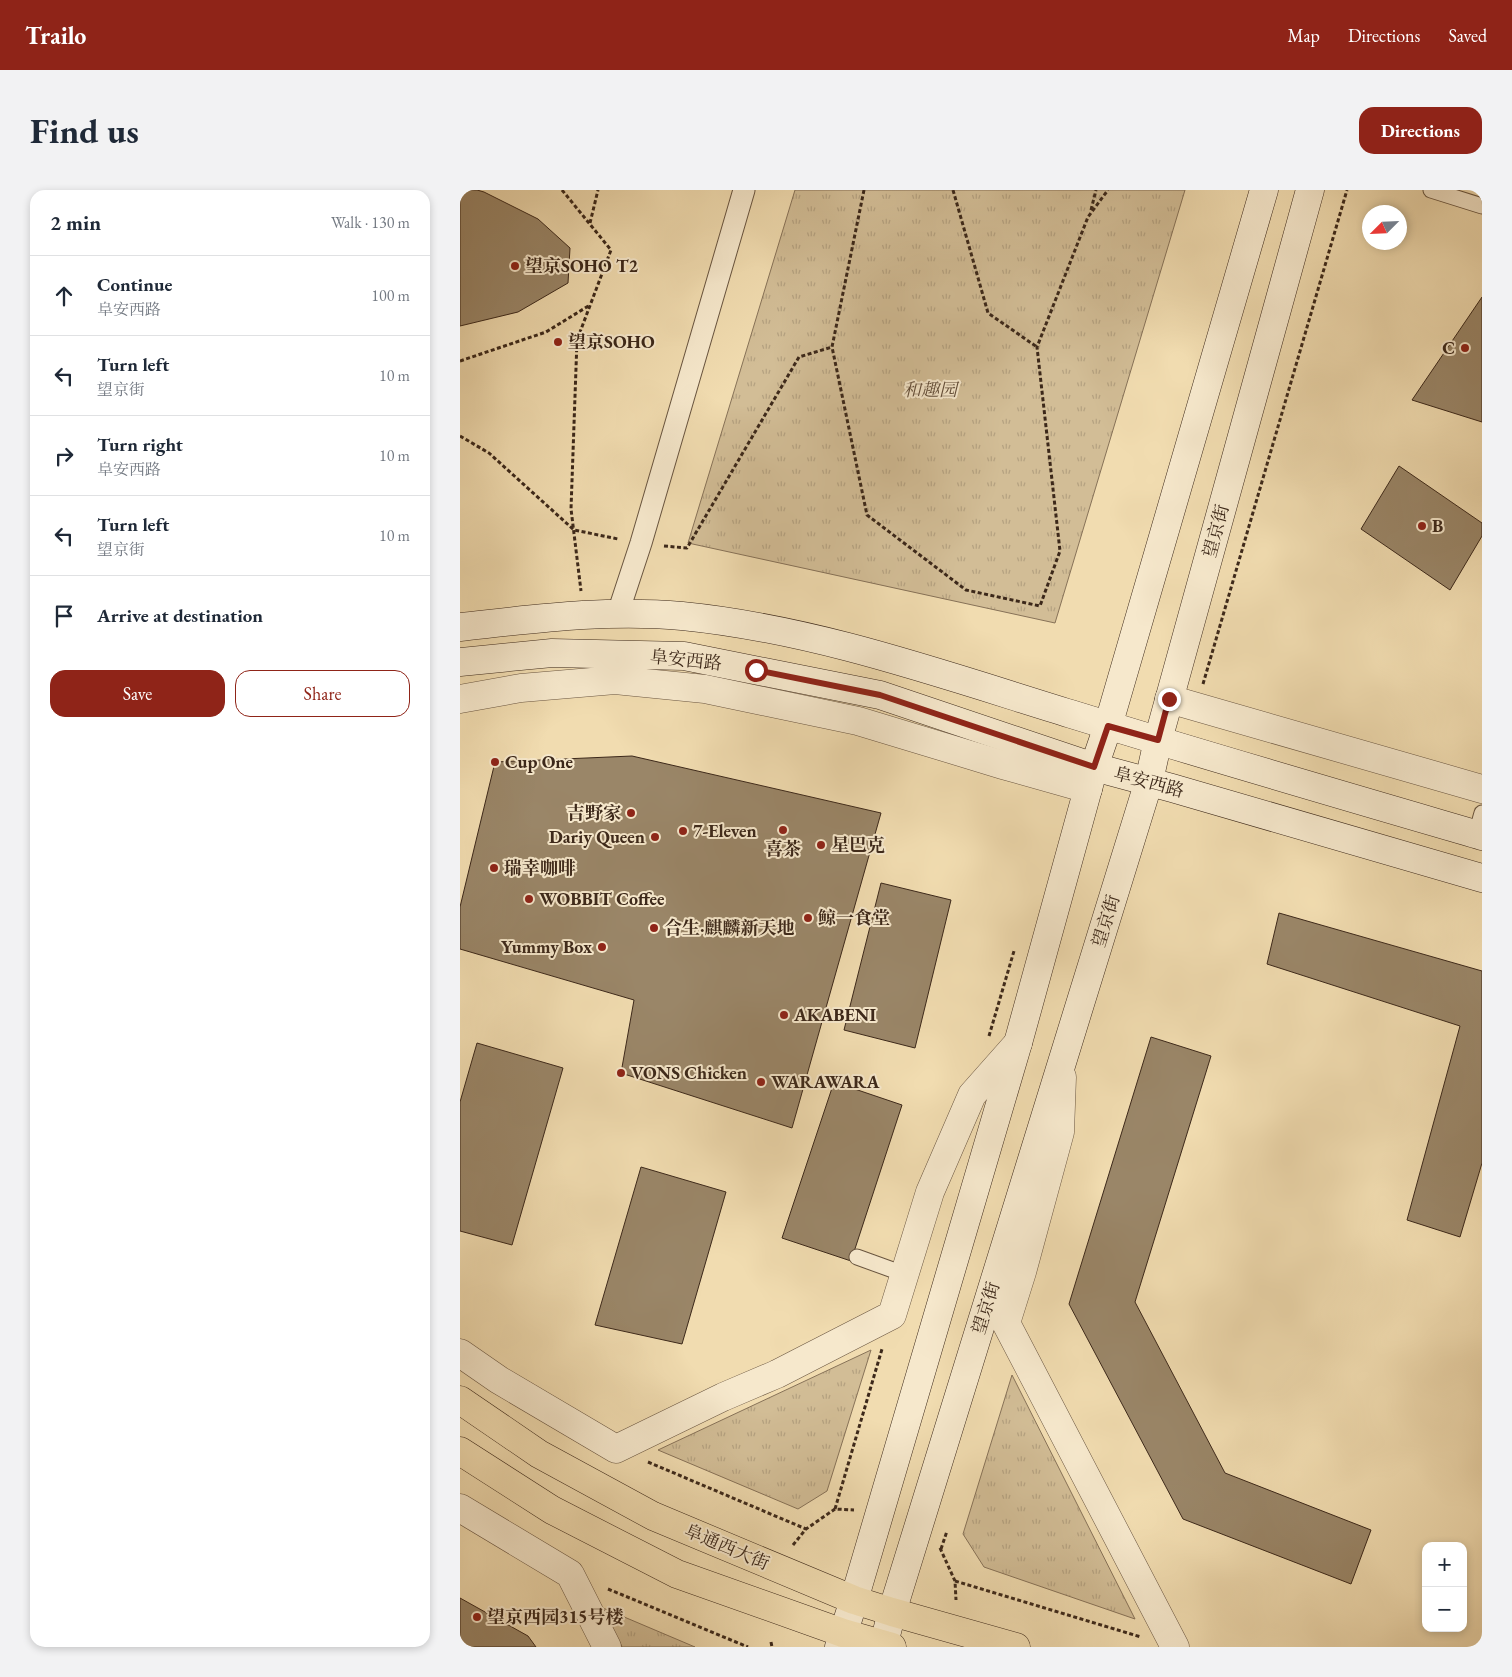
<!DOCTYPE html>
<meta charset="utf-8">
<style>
:root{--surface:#fff;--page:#f2f2f3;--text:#1f2937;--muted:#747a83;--line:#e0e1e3;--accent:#8f2418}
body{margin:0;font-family:"EB Garamond","Noto Serif SC",serif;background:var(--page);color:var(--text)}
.controls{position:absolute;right:15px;bottom:15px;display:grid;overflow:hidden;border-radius:10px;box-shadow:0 2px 8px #0003}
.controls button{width:45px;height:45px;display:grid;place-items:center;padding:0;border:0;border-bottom:1px solid var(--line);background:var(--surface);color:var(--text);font:25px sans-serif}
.compass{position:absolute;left:902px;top:15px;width:45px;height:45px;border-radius:50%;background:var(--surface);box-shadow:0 2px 8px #0003;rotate:246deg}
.stop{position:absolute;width:15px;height:15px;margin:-11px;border:4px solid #8f2418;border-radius:50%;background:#fff}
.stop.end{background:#8f2418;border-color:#fff;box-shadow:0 1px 5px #0008}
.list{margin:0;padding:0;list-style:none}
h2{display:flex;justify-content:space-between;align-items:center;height:65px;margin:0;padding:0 20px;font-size:21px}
h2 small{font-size:16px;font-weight:400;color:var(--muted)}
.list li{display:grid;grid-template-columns:32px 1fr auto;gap:15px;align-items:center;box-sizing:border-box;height:80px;padding:0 20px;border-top:1px solid var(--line)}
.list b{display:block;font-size:19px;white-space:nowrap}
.list p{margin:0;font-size:16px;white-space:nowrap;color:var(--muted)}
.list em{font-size:16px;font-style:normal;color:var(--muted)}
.actions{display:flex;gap:10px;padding:15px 20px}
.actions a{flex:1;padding:11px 0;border:1px solid var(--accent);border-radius:15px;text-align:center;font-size:18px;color:var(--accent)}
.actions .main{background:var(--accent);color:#fff}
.icon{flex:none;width:28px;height:28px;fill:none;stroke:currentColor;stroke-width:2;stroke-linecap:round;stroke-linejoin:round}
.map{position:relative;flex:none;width:1022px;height:1457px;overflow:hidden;border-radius:15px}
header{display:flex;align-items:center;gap:30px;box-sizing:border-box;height:70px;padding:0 25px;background:var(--accent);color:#fff}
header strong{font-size:24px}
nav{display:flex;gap:28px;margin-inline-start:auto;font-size:18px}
.intro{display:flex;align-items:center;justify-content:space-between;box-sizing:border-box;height:120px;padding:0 30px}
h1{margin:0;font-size:35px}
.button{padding:12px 22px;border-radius:15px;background:var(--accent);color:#fff;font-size:18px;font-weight:700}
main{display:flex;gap:30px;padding:0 30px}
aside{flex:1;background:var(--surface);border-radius:15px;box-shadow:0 2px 8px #0003}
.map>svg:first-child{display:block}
.grass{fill:url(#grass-tufts);stroke:#877258}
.building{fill:#9a8668;stroke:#3c281a}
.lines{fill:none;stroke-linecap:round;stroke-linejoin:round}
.service-casing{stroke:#695540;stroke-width:17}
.pedestrian-casing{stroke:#695540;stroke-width:23}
.minor-casing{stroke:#695540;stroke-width:29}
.tertiary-casing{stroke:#695540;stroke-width:29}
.secondary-casing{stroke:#3c281a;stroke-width:29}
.primary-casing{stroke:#3c281a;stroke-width:29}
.path{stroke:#3c281a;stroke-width:3;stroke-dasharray:4 2.5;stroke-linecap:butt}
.service{stroke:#f6e8cc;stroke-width:15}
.pedestrian{stroke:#f6e8cc;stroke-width:21}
.minor{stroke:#f6e8cc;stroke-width:28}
.tertiary{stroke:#f6e8cc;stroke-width:28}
.secondary{stroke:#f6e8cc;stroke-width:28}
.primary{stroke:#f1dcb0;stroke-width:28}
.route{stroke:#8f2418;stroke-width:6}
.poi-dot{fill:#8f2418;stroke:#f6e8cc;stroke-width:2}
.labels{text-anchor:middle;stroke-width:4;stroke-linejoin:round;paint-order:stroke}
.poi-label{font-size:18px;font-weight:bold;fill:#3c281a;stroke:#f6e8cc;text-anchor:start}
.park-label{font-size:18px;font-style:italic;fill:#624d39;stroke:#f6e8cc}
.street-label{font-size:18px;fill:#3c281a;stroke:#f6e8cc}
</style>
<header>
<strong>Trailo</strong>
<nav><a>Map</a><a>Directions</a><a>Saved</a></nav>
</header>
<div class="intro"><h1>Find us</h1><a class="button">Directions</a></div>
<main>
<aside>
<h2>2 min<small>Walk · 130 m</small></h2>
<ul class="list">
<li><svg class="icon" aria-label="ahead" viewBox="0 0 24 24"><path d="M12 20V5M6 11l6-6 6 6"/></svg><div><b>Continue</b><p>阜安西路</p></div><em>100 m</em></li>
<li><svg class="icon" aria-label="left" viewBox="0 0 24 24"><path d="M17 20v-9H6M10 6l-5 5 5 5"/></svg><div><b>Turn left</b><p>望京街</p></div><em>10 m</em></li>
<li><svg class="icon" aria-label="right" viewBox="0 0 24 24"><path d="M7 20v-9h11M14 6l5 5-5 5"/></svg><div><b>Turn right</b><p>阜安西路</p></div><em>10 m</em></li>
<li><svg class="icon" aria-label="left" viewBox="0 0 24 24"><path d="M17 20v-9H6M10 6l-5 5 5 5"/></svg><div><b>Turn left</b><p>望京街</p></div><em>10 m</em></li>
<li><svg class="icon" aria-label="arrive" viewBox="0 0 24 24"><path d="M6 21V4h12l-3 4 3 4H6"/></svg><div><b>Arrive at destination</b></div></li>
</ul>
<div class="actions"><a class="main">Save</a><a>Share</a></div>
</aside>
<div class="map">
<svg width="1022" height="1457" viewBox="0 0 1022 1457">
<defs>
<pattern id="grass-tufts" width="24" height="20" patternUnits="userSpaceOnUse" patternTransform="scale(1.25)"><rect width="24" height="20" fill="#d2bd96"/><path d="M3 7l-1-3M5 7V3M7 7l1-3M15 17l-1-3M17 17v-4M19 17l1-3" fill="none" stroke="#b5a281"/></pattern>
</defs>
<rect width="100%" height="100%" fill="#f1dcb0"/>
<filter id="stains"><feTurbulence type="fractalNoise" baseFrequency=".004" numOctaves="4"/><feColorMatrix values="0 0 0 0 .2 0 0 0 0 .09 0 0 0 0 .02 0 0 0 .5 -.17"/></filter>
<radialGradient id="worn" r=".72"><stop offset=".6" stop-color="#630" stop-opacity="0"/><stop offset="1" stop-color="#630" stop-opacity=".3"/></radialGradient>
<!-- grass -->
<g class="grass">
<polygon points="335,0 725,0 595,433 228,353"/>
<polygon points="411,1160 367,1301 338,1319 198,1260"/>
<polygon points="552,1185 675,1429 524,1377 503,1344"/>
<polygon points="143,1418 235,1457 162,1457"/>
</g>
<!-- building -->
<g class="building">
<polygon points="0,0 17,0 24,2 78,29 110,58 108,93 58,122 0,136"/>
<polygon points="1022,107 1022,232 952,210"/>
<polygon points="939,276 1022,333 1022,346 990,400 901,339"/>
<polygon points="172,566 421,623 332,938 161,883 174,810 0,759 0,717 35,572"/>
<polygon points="421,693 491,710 455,858 384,840"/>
<polygon points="819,723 1022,781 1022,973 1000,1047 947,1030 1000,836 807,774"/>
<polygon points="691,847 751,866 675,1112 765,1283 911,1340 891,1394 723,1329 609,1114"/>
<polygon points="17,853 103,878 52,1055 0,1041 0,912"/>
<polygon points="374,892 442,915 391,1071 322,1048"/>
<polygon points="181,977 266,1002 222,1154 135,1135"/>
<polygon points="0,1408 68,1446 76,1457 0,1457"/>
</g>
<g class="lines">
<defs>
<g id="service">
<polyline points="971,0 1022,16"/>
<polyline points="1016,644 1022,623"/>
<polyline points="397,1067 444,1084"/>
</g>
<polyline id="pedestrian" points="158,423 181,353 284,0"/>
<g id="minor">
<polyline points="709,509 1022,599"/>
<polyline points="602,887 600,942 562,1082 546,1133 715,1457"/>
<polyline points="0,1163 39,1190 156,1259 263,1207 317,1184 432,1125 470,1002 512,905 558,853"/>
<polyline points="0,1318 110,1384 147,1457"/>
</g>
<polyline id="tertiary" points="0,509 61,498 155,490 245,499 398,531 543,575 628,599"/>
<g id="secondary">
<path d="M0 437C74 429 147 419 222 426 355 439 484 485 611 524 747 566 885 606 1022 646"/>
<polyline points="0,472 92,463 224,466 420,505 634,577 712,598 1022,688"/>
<polyline points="379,1457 394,1410 558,853 634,577 648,536 804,0"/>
<polyline points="423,1457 432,1422 689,591 698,550 850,0"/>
</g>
<g id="primary">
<polyline points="0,1210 79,1264 193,1326 394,1410 432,1422 556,1457"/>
<polyline points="0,1261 92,1320 217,1384 383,1443 432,1457"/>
</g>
</defs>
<!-- service casing -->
<use href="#service" class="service-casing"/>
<!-- pedestrian casing -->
<use href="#pedestrian" class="pedestrian-casing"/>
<!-- minor casing -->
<use href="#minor" class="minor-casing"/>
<!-- tertiary casing -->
<use href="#tertiary" class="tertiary-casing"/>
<!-- secondary casing -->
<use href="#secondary" class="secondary-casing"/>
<!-- primary casing -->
<use href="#primary" class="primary-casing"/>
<!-- path -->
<g class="path">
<polyline points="102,0 151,60 117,150 111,319 121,401"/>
<polyline points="404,0 372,157 407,325 506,400 580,416 600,361 577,157 628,27 648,0"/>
<polyline points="493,0 528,123 577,157"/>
<polyline points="631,20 636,0"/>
<polyline points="130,33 138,0"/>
<polyline points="0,171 86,142 130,115"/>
<polyline points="0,246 29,263 114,340 158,349"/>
<polyline points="204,356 227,358 339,167 372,157"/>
<polyline points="743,494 887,0"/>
<polyline points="529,846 554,761"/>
<polyline points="188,1272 346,1339"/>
<polyline points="375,1319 422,1159"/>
<polyline points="333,1355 346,1339 375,1319 394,1320"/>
<polyline points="480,1358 495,1391 496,1410"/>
<polyline points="481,1359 487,1341"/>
<polyline points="495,1391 681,1447"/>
<polyline points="148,1399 288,1457"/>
<polyline points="311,1452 312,1457"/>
</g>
<!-- service -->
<use href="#service" class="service"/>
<!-- pedestrian -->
<use href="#pedestrian" class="pedestrian"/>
<!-- minor -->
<use href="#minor" class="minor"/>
<!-- tertiary -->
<use href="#tertiary" class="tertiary"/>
<!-- secondary -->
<use href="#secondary" class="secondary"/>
<!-- primary -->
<use href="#primary" class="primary"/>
</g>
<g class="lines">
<!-- route -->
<polyline class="route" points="296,480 420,505 634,577 648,536 698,550 709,509"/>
</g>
<!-- markers -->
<g class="poi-dot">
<circle cx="55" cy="76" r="5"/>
<circle cx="98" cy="152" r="5"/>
<circle cx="1005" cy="158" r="5"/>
<circle cx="962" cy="336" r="5"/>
<circle cx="35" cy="572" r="5"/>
<circle cx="171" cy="623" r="5"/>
<circle cx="323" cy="640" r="5"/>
<circle cx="223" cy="641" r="5"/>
<circle cx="195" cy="647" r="5"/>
<circle cx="361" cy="655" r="5"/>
<circle cx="34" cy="678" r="5"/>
<circle cx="69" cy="709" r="5"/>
<circle cx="348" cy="728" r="5"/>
<circle cx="194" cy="738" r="5"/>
<circle cx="142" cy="757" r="5"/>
<circle cx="324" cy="825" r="5"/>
<circle cx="161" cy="883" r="5"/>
<circle cx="301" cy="892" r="5"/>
<circle cx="17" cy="1427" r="5"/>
</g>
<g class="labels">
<!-- poi labels -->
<g class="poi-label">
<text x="65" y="82">望京SOHO T2</text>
<text x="108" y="158">望京SOHO</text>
<text x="995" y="164" text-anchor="end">C</text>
<text x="972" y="342">B</text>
<text x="45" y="578">Cup One</text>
<text x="161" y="629" text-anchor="end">吉野家</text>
<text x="233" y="647">7-Eleven</text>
<text x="185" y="653" text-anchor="end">Dariy Queen</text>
<text x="371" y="661">星巴克</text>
<text x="323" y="665" text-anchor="middle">喜茶</text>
<text x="44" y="684">瑞幸咖啡</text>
<text x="79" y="715">WOBBIT Coffee</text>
<text x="358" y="734">鲸一食堂</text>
<text x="204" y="744">合生·麒麟新天地</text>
<text x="132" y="763" text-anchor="end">Yummy Box</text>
<text x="334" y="831">AKABENI</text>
<text x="171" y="889">VONS Chicken</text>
<text x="311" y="898">WARAWARA</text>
<text x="27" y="1433">望京西园315号楼</text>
</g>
<!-- park labels -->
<g class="park-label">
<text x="470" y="206">和趣园</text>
</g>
<!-- street labels -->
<g class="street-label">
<text transform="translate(756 341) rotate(-75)" y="6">望京街</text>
<text transform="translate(226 470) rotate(6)" y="6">阜安西路</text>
<text transform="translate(689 592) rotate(15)" y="6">阜安西路</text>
<text transform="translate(646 731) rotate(-73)" y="6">望京街</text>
<text transform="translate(526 1118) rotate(-73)" y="6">望京街</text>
<text transform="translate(267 1357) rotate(23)" y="6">阜通西大街</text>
</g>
</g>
<rect width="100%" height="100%" filter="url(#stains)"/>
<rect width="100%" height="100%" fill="url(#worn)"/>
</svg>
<div class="controls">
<button>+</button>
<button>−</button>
</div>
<svg class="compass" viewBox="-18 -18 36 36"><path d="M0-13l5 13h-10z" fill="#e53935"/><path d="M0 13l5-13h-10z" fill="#747a83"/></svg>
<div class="stop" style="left:296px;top:480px"></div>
<div class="stop end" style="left:709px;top:509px"></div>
</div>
</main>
